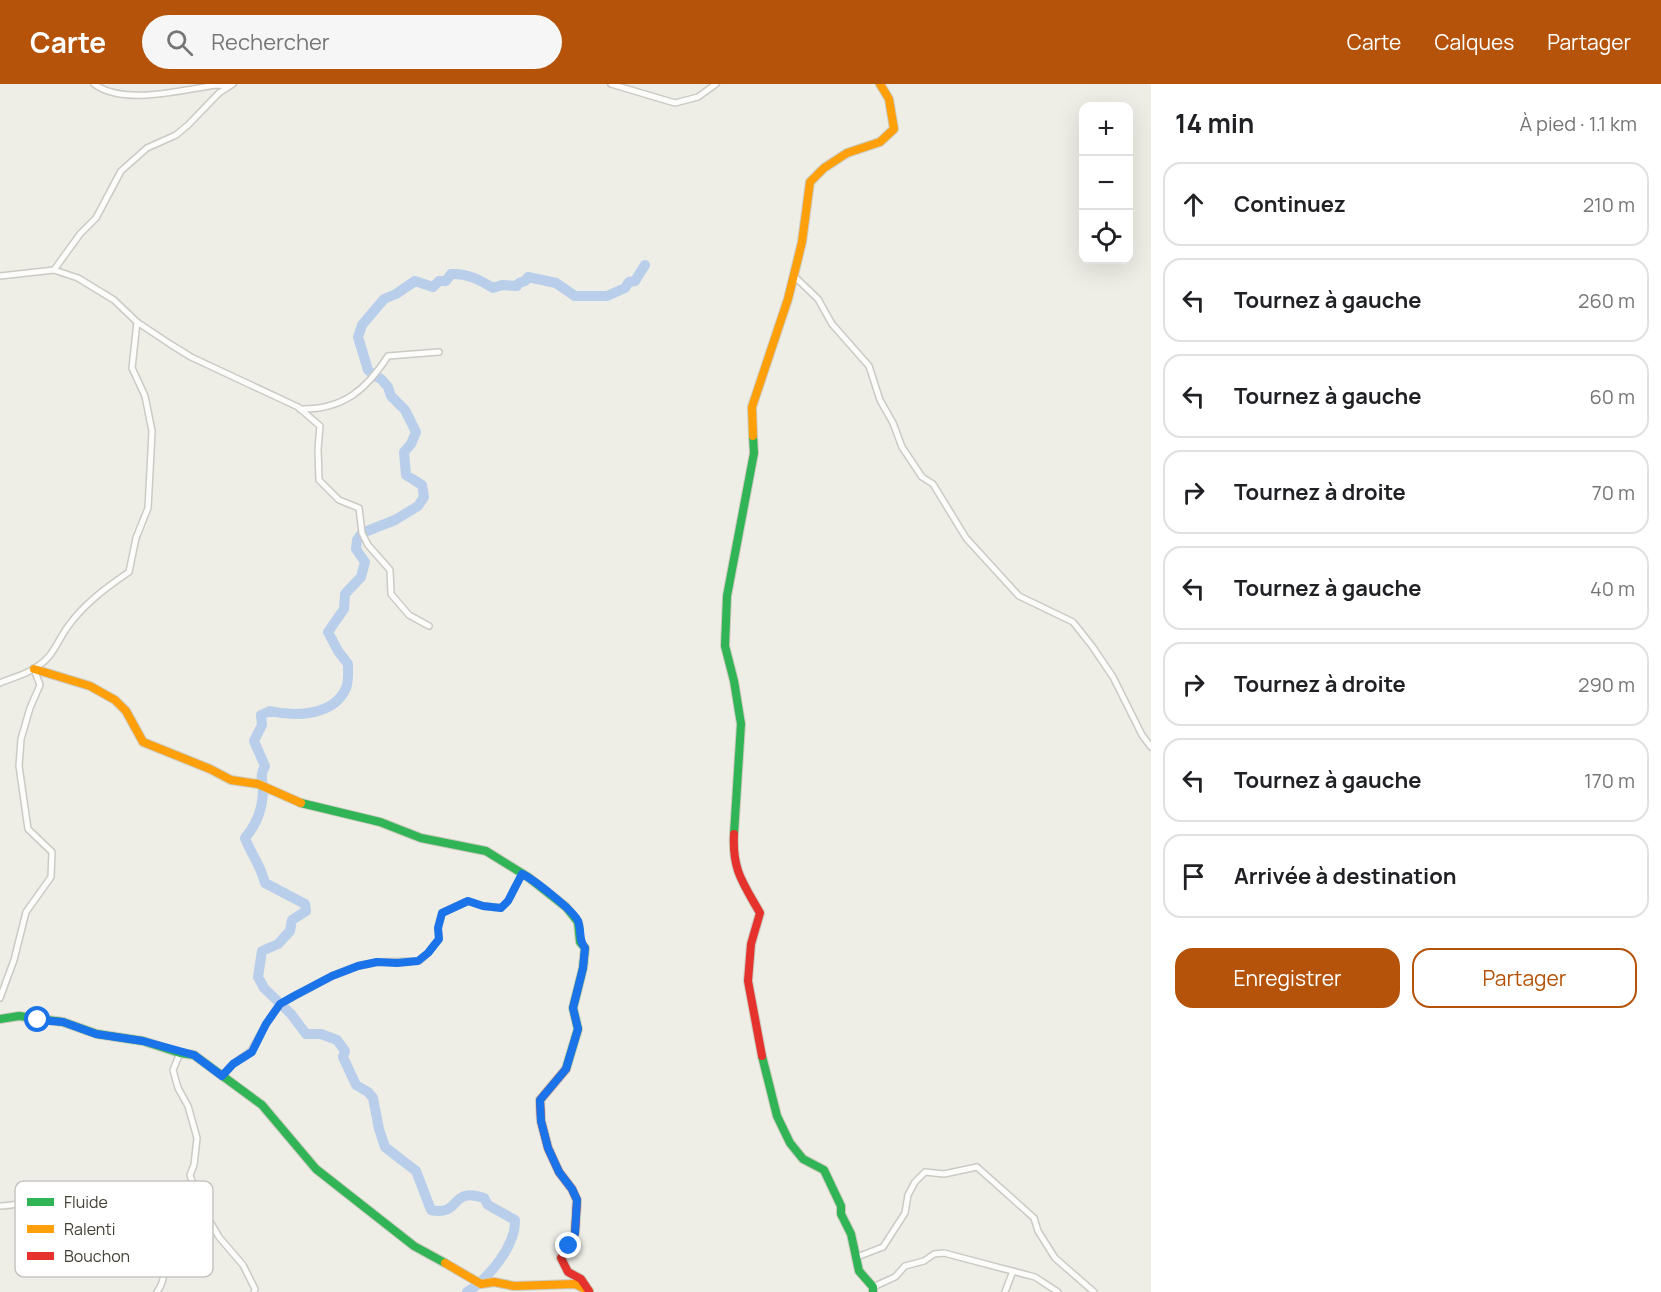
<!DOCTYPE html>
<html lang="fr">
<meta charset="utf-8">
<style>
:root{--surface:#fff;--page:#f6f6f6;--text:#202124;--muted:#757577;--line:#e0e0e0;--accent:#b45309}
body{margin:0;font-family:Manrope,sans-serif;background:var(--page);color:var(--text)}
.controls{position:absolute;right:18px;top:18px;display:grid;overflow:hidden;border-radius:12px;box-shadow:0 6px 24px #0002}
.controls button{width:54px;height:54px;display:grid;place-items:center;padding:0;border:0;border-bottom:2px solid var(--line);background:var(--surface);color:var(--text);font:30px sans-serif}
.stop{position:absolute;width:18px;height:18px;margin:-14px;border:4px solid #1a73e8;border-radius:50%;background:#fff}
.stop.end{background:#1a73e8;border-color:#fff;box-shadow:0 2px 6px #0008}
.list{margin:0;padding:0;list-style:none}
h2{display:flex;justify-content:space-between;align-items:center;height:78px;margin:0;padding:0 24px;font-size:26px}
h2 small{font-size:20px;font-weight:400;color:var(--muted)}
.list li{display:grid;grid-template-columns:39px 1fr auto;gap:18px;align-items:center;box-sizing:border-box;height:84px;margin:0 12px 12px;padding:0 12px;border:2px solid var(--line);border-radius:18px}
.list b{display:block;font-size:22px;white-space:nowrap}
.list em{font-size:20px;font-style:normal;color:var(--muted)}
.actions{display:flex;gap:12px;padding:18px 24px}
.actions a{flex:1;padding:14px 0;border:2px solid var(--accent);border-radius:18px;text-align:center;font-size:21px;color:var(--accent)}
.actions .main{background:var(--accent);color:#fff}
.icon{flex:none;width:33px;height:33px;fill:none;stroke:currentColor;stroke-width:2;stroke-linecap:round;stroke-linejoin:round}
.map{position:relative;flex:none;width:1151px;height:1208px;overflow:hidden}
header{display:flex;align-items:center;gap:36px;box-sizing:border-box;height:84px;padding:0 30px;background:var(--accent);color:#fff}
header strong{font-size:28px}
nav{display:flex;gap:33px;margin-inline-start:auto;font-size:21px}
.search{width:420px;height:54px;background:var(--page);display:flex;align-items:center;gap:15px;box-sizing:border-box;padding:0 21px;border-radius:33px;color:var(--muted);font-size:22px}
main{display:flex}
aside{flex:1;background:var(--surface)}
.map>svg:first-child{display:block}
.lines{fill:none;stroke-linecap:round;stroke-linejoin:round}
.river{stroke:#b8ceea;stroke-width:10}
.street-casing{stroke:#cbcac4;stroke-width:8}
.fast-casing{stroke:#cccbbe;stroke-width:10}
.slow-casing{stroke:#cccbbe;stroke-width:10}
.jam-casing{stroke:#cccbbe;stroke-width:10}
.street{stroke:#fcfcfb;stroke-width:5}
.fast{stroke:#30b455;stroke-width:8}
.slow{stroke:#ff9f0a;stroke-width:8}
.jam{stroke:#e5322d;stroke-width:8}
.route{stroke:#1a73e8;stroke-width:8}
.key{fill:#fff;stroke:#c6c5c2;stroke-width:1.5}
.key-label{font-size:16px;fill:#423f34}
</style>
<header>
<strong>Carte</strong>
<div class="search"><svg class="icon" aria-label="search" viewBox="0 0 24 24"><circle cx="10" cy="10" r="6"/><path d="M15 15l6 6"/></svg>Rechercher</div>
<nav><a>Carte</a><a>Calques</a><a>Partager</a></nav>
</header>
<main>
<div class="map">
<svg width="1151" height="1208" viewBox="0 0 1151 1208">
<rect width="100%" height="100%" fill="#eeede6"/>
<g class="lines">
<!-- river -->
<path class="river" d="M467 1208C488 1195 516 1162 515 1136L488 1121 484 1114C449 1102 462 1133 431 1126L416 1087 385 1063 379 1045 373 1014 368 1008 356 1001 343 973 345 967 337 956 321 950H306L291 930 264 904 258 893 262 867 278 860 290 847 292 836 306 827 305 820 265 799C261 782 251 770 245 754 257 740 263 724 263 705 263 694 259 693 265 682L254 657 262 641 261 631 270 627C295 633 334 632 346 604 349 597 348 587 348 580L338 567 328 548 344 525 345 510 361 493 365 478 356 465 357 456 362 449 395 436 418 422 424 413 422 401 406 391 404 368 411 360 416 348 405 326 391 312 388 303 381 295 375 292 368 286 358 253 362 241 384 215 396 210 415 197 433 203 439 197H446L451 190C467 189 480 196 493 204L502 201 517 202 519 199 525 197 528 193 556 199 575 212H607L625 204 629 198 635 197 645 181"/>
<defs>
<g id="street">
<path d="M94 0C124 22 181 6 216 1L227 2"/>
<polyline points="611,0 675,19 698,13 716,0"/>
<polyline points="54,186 78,194 114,216 137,238 170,260 191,273 298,323 320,342 318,365 319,396 339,416 359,424 362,449 368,461 390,486 391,510 409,531 429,542"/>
<polyline points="0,192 54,186 80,150 96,134 121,87 147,64 176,51 188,41 219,9 233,0"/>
<polyline points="794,192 818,215 832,240 869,282 880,316 893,339 902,363 922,393 933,400 966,454 1019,512 1073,538 1092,562 1113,593 1142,651 1151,663"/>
<path d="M300 325C343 326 366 306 388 272L439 268"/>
<path d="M0 599C11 594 25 591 35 584 55 572 56 558 69 541 85 519 107 503 129 488L136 454 148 424 150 387 152 347 145 312 132 284 137 238"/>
<polyline points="0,914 14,876 26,828 51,793 52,768 28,745 19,682 21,655 30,624 40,601 34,585"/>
<polyline points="180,969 173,986 178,1004 188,1022 197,1054 194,1081 190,1091 200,1120 219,1153 243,1181 255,1205 254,1208"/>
<polyline points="222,992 233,980 251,967 266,940 280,920 332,892 358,882 377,878 419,877 428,869 439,855 438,844 442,829 468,817 483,822 501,824 508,817 522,790"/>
<path d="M0 1122C20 1122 31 1113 52 1116 65 1107 82 1101 98 1105 106 1125 122 1133 142 1136L172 1122 200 1120"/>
<polyline points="857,1173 883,1163 905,1129 908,1111 915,1098 925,1088 944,1090 977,1083 1034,1134 1038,1147 1055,1174 1094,1208"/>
<polyline points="873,1203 895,1193 905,1182 924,1177 934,1170 944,1169 1035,1193 1058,1208"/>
<path d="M157 1208C166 1196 166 1177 163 1162 162 1158 159 1153 158 1148 158 1138 164 1130 171 1123"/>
<polyline points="1005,1208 1013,1187"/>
</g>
<g id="fast">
<polyline points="301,719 380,738 421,754 486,767 528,793 566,823 578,838 580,858 585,864 583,884 573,924 578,945 566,985"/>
<polyline points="734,750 741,640 734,597 725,562 727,512 754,369 753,352"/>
<polyline points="0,935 19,932 63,938 97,950 143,957 180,969 194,971 262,1021 316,1085 414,1162 445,1179"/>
<polyline points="762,972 777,1032 790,1059 803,1075 824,1086 841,1122 841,1130 851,1150 859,1187 873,1203 873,1208"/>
</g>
<g id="slow">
<polyline points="753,352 752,323 788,215 802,158 810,98 824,84 847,69 880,58 894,45 889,15 880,0"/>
<polyline points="34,585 90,602 115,616 126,627 143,658 210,685 231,696 258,700 301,719"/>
<polyline points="445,1179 481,1200 494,1198 514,1202 575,1200 589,1207"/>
</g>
<g id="jam">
<path d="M734 750C732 786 743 799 760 829L751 860 748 897 762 972"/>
<polyline points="566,985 540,1016 541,1037 548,1064 559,1088 572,1105 577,1116 575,1149 561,1174 568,1188 581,1195 589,1207"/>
</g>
</defs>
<!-- street casing -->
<use href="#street" class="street-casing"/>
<!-- fast casing -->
<use href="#fast" class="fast-casing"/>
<!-- slow casing -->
<use href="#slow" class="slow-casing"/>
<!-- jam casing -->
<use href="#jam" class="jam-casing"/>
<!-- street -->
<use href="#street" class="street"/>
<!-- fast -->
<use href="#fast" class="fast"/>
<!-- slow -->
<use href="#slow" class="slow"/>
<!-- jam -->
<use href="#jam" class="jam"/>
</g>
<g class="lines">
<!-- route -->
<path class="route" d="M38 936 63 938 96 950 143 957 194 971 222 992 233 980 252 968 266 940 280 920 294 912 332 892 358 882 377 878 397 879 418 877 428 869 439 855 438 844 442 829 468 817 483 822 501 824 508 817 522 790C533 795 573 826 578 837 582 847 578 856 585 864L583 884 573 924 578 945 566 985 540 1016 541 1037 548 1064 559 1088 572 1105 577 1116 575 1149 569 1162"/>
</g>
<!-- legend -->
<rect x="15" y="1097" width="198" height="96" rx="9" class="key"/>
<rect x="27" y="1114" width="27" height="8" fill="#30b455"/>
<rect x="27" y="1141" width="27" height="8" fill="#ff9f0a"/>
<rect x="27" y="1168" width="27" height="8" fill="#e5322d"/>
<g class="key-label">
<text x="64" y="1124">Fluide</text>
<text x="64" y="1151">Ralenti</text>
<text x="64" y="1178">Bouchon</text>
</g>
</svg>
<div class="controls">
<button>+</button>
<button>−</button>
<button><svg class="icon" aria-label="locate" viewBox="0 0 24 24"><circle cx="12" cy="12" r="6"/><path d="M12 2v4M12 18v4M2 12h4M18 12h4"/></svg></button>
</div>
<div class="stop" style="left:38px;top:936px"></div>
<div class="stop end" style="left:569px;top:1162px"></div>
</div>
<aside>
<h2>14 min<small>À pied · 1.1 km</small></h2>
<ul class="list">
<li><svg class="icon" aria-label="ahead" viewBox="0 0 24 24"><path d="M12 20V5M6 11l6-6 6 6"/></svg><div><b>Continuez</b></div><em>210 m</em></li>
<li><svg class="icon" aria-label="left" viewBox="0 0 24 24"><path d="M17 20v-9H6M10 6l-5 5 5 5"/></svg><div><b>Tournez à gauche</b></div><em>260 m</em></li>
<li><svg class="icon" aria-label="left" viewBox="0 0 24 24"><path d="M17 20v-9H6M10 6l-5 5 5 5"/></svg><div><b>Tournez à gauche</b></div><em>60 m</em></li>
<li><svg class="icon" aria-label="right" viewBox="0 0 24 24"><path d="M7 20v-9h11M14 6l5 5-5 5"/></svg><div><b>Tournez à droite</b></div><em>70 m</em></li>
<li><svg class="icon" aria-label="left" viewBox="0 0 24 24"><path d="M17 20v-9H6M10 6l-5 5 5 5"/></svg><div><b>Tournez à gauche</b></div><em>40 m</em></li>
<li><svg class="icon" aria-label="right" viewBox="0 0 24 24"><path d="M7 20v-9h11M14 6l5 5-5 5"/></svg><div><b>Tournez à droite</b></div><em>290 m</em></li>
<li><svg class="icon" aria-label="left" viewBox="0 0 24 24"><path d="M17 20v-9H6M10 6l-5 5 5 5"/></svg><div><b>Tournez à gauche</b></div><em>170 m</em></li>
<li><svg class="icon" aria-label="arrive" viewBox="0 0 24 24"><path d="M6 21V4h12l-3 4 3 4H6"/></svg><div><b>Arrivée à destination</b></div></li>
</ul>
<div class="actions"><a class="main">Enregistrer</a><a>Partager</a></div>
</aside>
</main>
